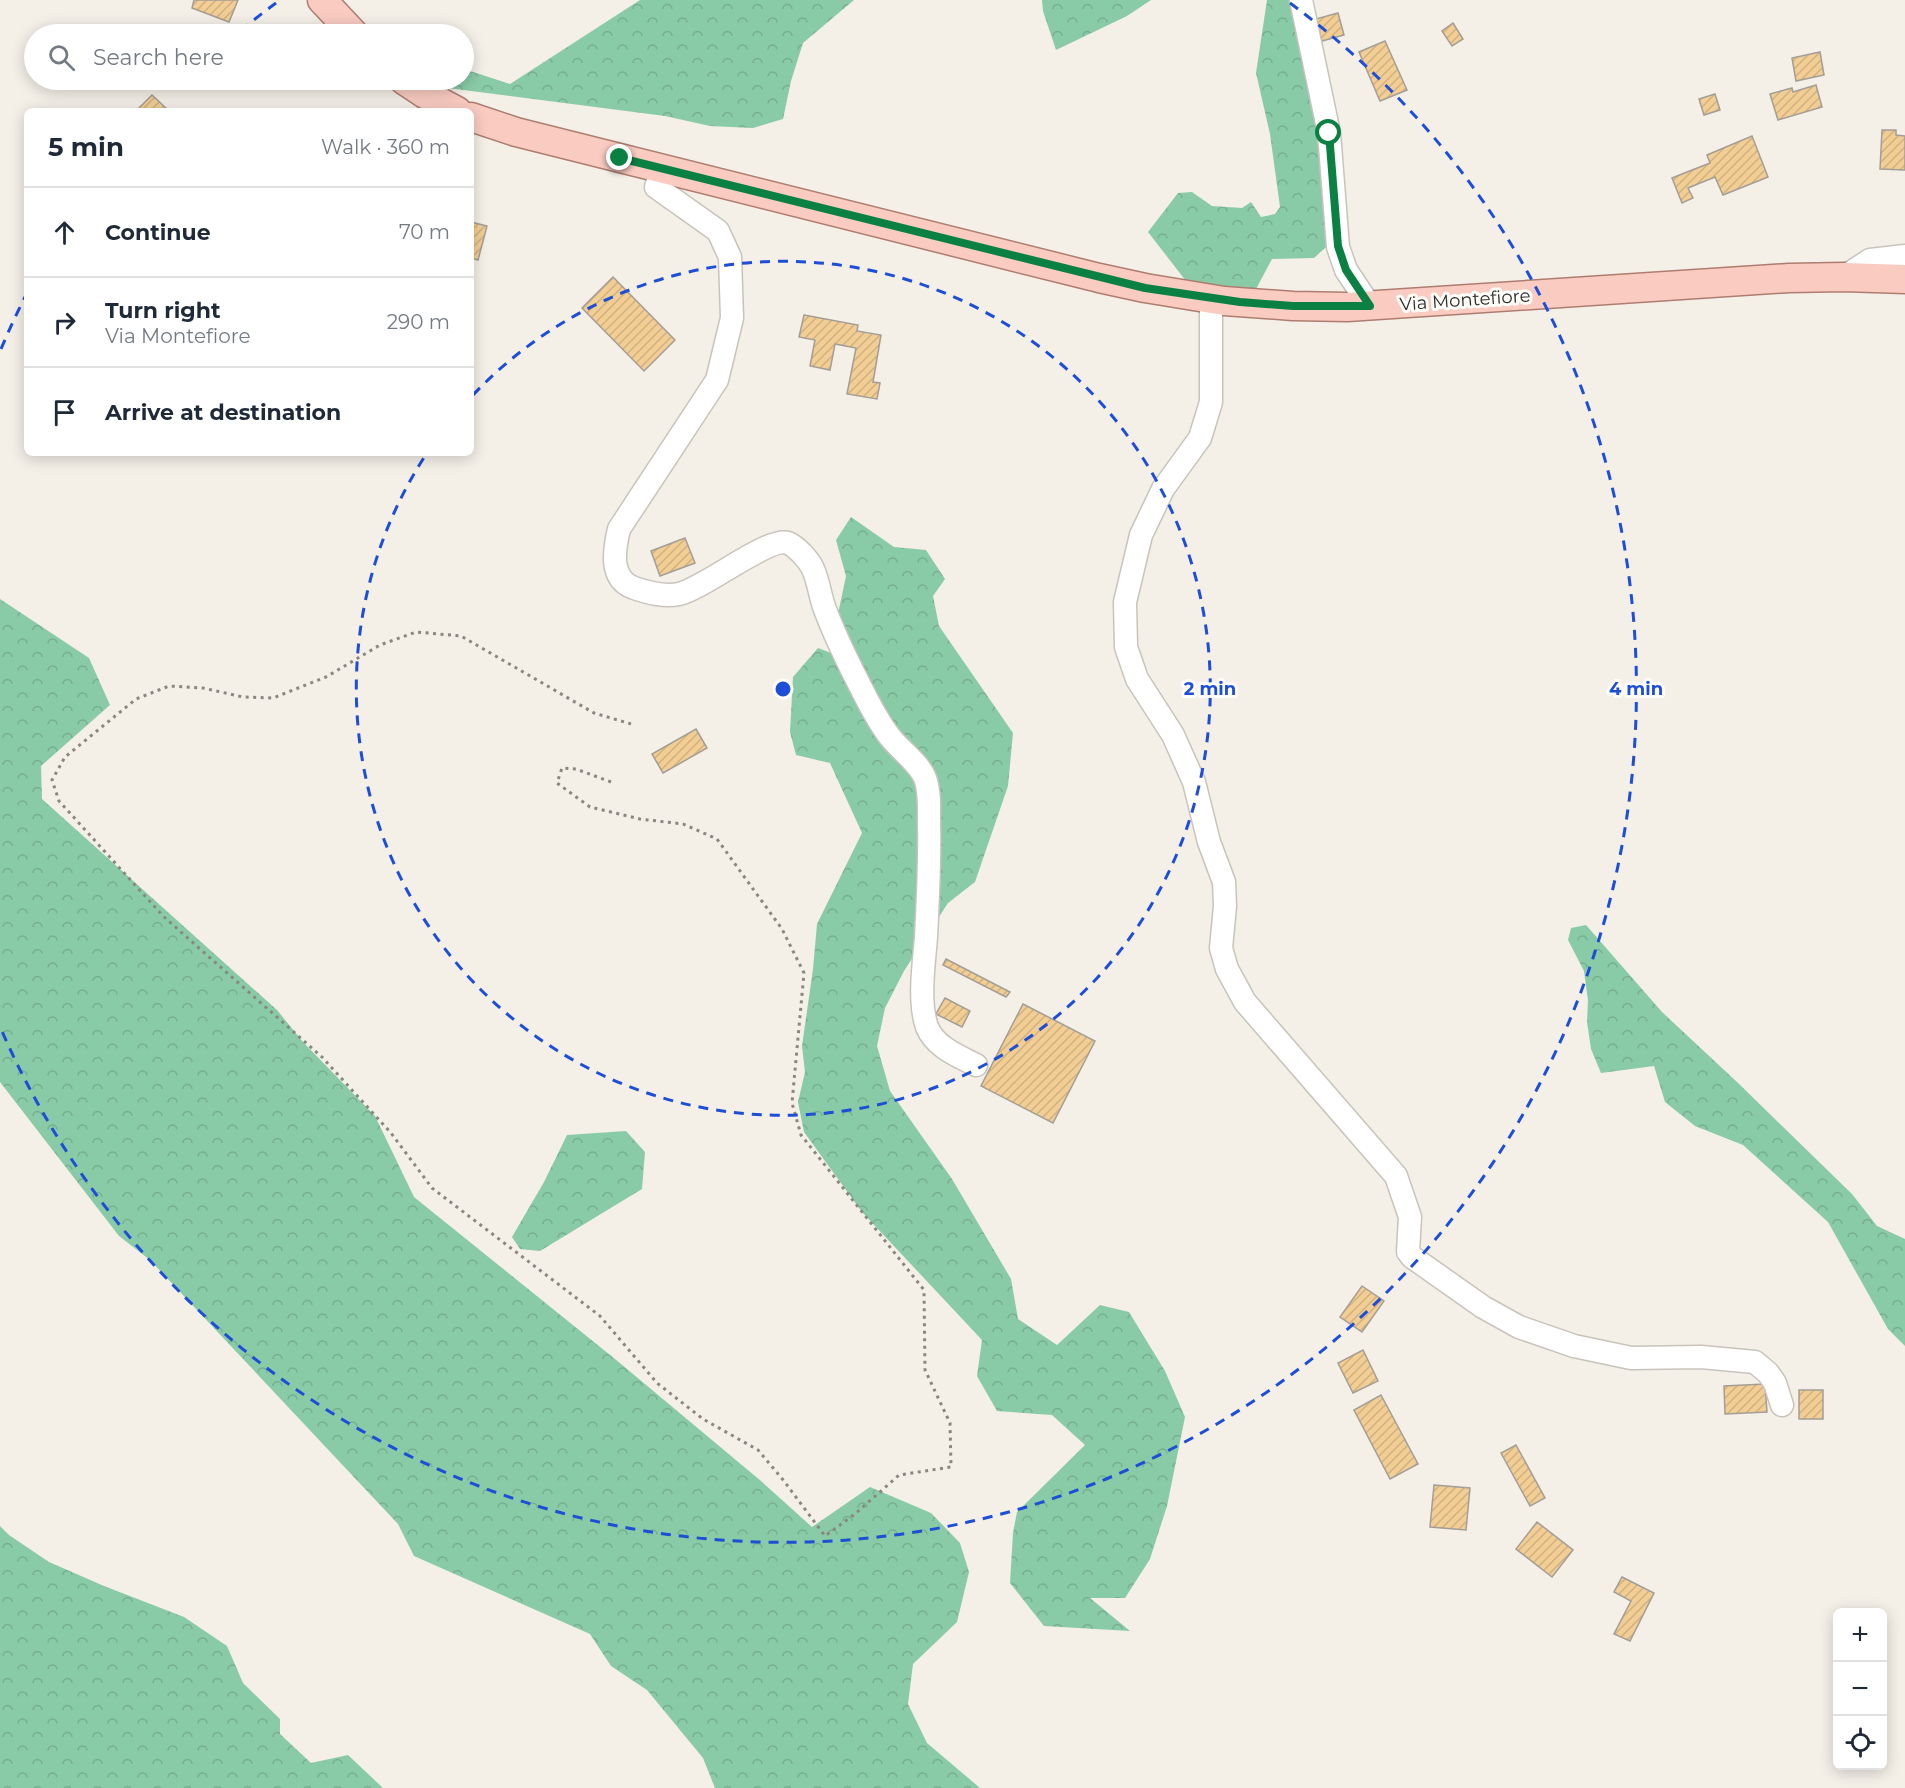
<!DOCTYPE html>
<meta charset="utf-8">
<style>
:root{--surface:#fff;--page:#f6f6f7;--text:#1f2937;--muted:#747a83;--line:#e0e1e3}
body{margin:0;font-family:Montserrat,sans-serif;background:var(--page);color:var(--text)}
.controls{position:absolute;right:18px;bottom:18px;display:grid;overflow:hidden;border-radius:9px;box-shadow:0 3px 15px #0003}
.controls button{width:54px;height:54px;display:grid;place-items:center;padding:0;border:0;border-bottom:2px solid var(--line);background:var(--surface);color:var(--text);font:30px sans-serif}
.stop{position:absolute;width:18px;height:18px;margin:-14px;border:4px solid #0b8043;border-radius:50%;background:#fff}
.stop.end{background:#0b8043;border-color:#fff;box-shadow:0 2px 6px #0008}
.list{margin:0;padding:0;list-style:none}
h2{display:flex;justify-content:space-between;align-items:center;height:78px;margin:0;padding:0 24px;font-size:26px}
h2 small{font-size:20px;font-weight:400;color:var(--muted)}
.list li{display:grid;grid-template-columns:39px 1fr auto;gap:18px;align-items:center;box-sizing:border-box;height:90px;padding:0 24px;border-top:2px solid var(--line)}
.list b{display:block;font-size:22px;white-space:nowrap}
.list p{margin:0;font-size:20px;white-space:nowrap;color:var(--muted)}
.list em{font-size:20px;font-style:normal;color:var(--muted)}
.icon{flex:none;width:33px;height:33px;fill:none;stroke:currentColor;stroke-width:2;stroke-linecap:round;stroke-linejoin:round}
.map{position:relative;flex:none;width:1905px;height:1788px;overflow:hidden}
.search{position:absolute;background:var(--surface);box-shadow:0 3px 15px #0003;left:24px;top:24px;width:450px;height:66px;display:flex;align-items:center;gap:15px;box-sizing:border-box;padding:0 21px;border-radius:33px;color:var(--muted);font-size:22px}
.panel{position:absolute;background:var(--surface);box-shadow:0 3px 15px #0003;left:24px;top:108px;width:450px;height:348px;border-radius:9px}
.map>svg:first-child{display:block}
.forest{fill:url(#forest-crowns)}
.building{fill:url(#building-hatch);stroke:#a39e96;stroke-width:1.5}
.lines{fill:none;stroke-linecap:round;stroke-linejoin:round}
.minor-casing{stroke:#c8c4bc;stroke-width:25}
.major-casing{stroke:#af7d70;stroke-width:31}
.path{stroke:#8a8781;stroke-width:3;stroke-dasharray:3 4.5;stroke-linecap:butt}
.minor{stroke:#fff;stroke-width:22}
.major{stroke:#f9cbc1;stroke-width:28}
.route{stroke:#0b8043;stroke-width:8}
.ring{fill:none;stroke:#1d4ed8;stroke-width:3;stroke-dasharray:10 8}
.labels{text-anchor:middle;stroke-width:6;stroke-linejoin:round;paint-order:stroke}
.street-label{font-size:18px;fill:#2e2c29;stroke:#fffdfa}
.centre{fill:#1d4ed8;stroke:#fffdfa;stroke-width:3}
.ring-label{font-size:18px;text-anchor:middle;font-weight:bold;fill:#1d4ed8;stroke:#fffdfa;stroke-width:6;stroke-linejoin:round;paint-order:stroke}
</style>
<div class="map">
<svg width="1905" height="1788" viewBox="0 0 1905 1788">
<defs>
<pattern id="forest-crowns" width="20" height="18" patternUnits="userSpaceOnUse" patternTransform="scale(1.5)"><rect width="20" height="18" fill="#89cba7"/><path d="M2 6a3 3 0 1 1 6 0M12 15a3 3 0 1 1 6 0" fill="none" stroke="#77ae90"/></pattern>
<pattern id="building-hatch" width="6" height="6" patternUnits="userSpaceOnUse" patternTransform="scale(1.5)"><rect width="6" height="6" fill="#f2ce94"/><path d="M-1 1l2-2M0 6l6-6M5 7l2-2" fill="none" stroke="#d0b180"/></pattern>
</defs>
<rect width="100%" height="100%" fill="#f4efe7"/>
<!-- forest -->
<g class="forest">
<polygon points="640,0 854,0 803,43 791,81 783,119 753,128 710,126 665,116 448,88 442,80 464,80 464,69 510,84"/>
<polygon points="1042,0 1151,0 1127,16 1056,50 1043,11"/>
<polygon points="1267,0 1299,0 1311,107 1326,168 1326,247 1314,258 1272,259 1256,289 1206,289 1186,281 1148,232 1178,193 1192,192 1212,206 1242,208 1251,202 1261,217 1275,214 1280,207 1270,134 1256,73"/>
<polygon points="851,517 894,547 926,550 945,579 933,596 939,626 1013,733 1008,786 975,882 948,903 904,971 885,1008 877,1046 890,1091 952,1179 1011,1279 1018,1319 1057,1345 1100,1305 1129,1312 1165,1371 1185,1417 1167,1506 1150,1559 1125,1598 1090,1598 1130,1631 1044,1626 1010,1583 1013,1533 1017,1512 1085,1445 1052,1415 997,1411 977,1376 982,1340 862,1212 804,1132 798,1102 805,1072 802,1046 813,969 817,924 862,833 830,763 796,755 790,732 793,677 818,648 855,662 838,614 846,576 836,540"/>
<polygon points="0,599 89,658 110,705 41,766 42,799 277,1010 303,1042 375,1116 414,1197 615,1359 761,1481 812,1527 870,1487 931,1513 960,1543 969,1572 957,1622 913,1664 908,1704 927,1743 980,1788 715,1788 703,1758 647,1690 611,1666 590,1634 414,1556 398,1524 150,1260 119,1236 0,1082"/>
<polygon points="1586,925 1662,1012 1737,1082 1852,1194 1877,1226 1905,1239 1905,1346 1888,1329 1828,1222 1743,1145 1695,1126 1665,1102 1654,1066 1601,1073 1591,1049 1587,1022 1588,1000 1584,971 1568,940 1571,928"/>
<polygon points="626,1131 645,1152 642,1189 540,1251 520,1249 512,1237 544,1182 567,1135"/>
<polygon points="0,1526 9,1535 49,1562 104,1586 184,1617 227,1646 243,1683 280,1719 280,1734 311,1763 348,1755 383,1788 0,1788"/>
</g>
<!-- building -->
<g class="building">
<polygon points="194,0 238,0 229,22 192,8"/>
<polygon points="1338,13 1344,35 1322,41 1316,19"/>
<polygon points="1453,23 1463,39 1452,46 1442,31"/>
<polygon points="1385,41 1407,90 1380,101 1359,52"/>
<polygon points="1820,52 1824,75 1796,81 1792,58"/>
<polygon points="1816,85 1822,107 1778,120 1770,94 1792,88 1793,92"/>
<polygon points="1715,94 1720,110 1704,115 1699,99"/>
<polygon points="152,95 169,111 136,111"/>
<polygon points="1882,130 1896,130 1896,135 1905,136 1905,170 1880,169"/>
<polygon points="1752,136 1768,177 1723,195 1715,177 1688,188 1693,198 1682,203 1672,178 1710,163 1707,155"/>
<polygon points="471,222 487,226 478,260 471,258"/>
<polygon points="613,277 675,340 644,371 582,308"/>
<polygon points="804,315 858,325 857,331 881,335 873,382 880,383 877,399 847,394 856,348 835,344 830,370 810,366 815,340 799,337"/>
<polygon points="685,538 695,563 660,576 651,551"/>
<polygon points="696,729 707,748 663,773 652,754"/>
<polygon points="946,959 1010,992 1006,997 943,965"/>
<polygon points="945,998 970,1011 962,1027 936,1014"/>
<polygon points="1023,1004 1095,1041 1053,1123 981,1086"/>
<polygon points="1362,1286 1384,1301 1362,1332 1340,1317"/>
<polygon points="1363,1350 1378,1381 1353,1393 1338,1363"/>
<polygon points="1765,1384 1767,1412 1725,1414 1724,1386"/>
<rect x="1799" y="1390" width="24" height="29"/>
<polygon points="1381,1395 1418,1464 1390,1479 1354,1410"/>
<polygon points="1516,1445 1545,1498 1530,1506 1501,1453"/>
<polygon points="1434,1485 1470,1488 1466,1530 1430,1527"/>
<polygon points="1537,1522 1573,1550 1552,1577 1516,1549"/>
<polygon points="1622,1577 1654,1593 1630,1641 1614,1634 1631,1601 1614,1592"/>
</g>
<g class="lines">
<defs>
<g id="minor">
<polyline points="1301,0 1329,133 1338,247 1346,270 1370,306"/>
<path d="M662 169 656 187 718 231 730 257 732 318 717 380 619 529C614 550 609 579 634 588 649 593 664 597 679 594 705 588 769 536 788 543 797 547 809 560 813 569 819 582 820 598 826 612 834 633 844 654 854 674 865 695 875 718 890 737 900 750 919 763 925 778 930 791 929 810 929 823 930 861 928 899 926 937 924 964 918 1001 927 1027 935 1047 958 1056 976 1065"/>
<polyline points="1844,277 1870,260 1905,256"/>
<polyline points="1211,299 1211,402 1200,438 1163,489 1141,535 1125,602 1126,647 1137,679 1173,735 1194,782 1209,842 1224,882 1225,906 1221,948 1227,969 1245,1002 1396,1176 1410,1217 1408,1252 1412,1257 1483,1307 1519,1327 1574,1346 1631,1358 1701,1357 1755,1362 1768,1373 1775,1383 1782,1405"/>
</g>
<g id="major">
<polyline points="322,0 354,34"/>
<polyline points="404,80 425,94 457,111"/>
<polyline points="471,117 516,132 1099,278 1145,288 1224,301 1293,306 1347,307 1789,278 1844,277 1905,279"/>
</g>
</defs>
<!-- minor casing -->
<use href="#minor" class="minor-casing"/>
<!-- major casing -->
<use href="#major" class="major-casing"/>
<!-- path -->
<polyline class="path" points="611,782 576,769 562,768 557,783 590,807 640,819 683,824 717,839 782,929 804,973 792,1103 801,1135 924,1290 925,1370 950,1423 951,1467 899,1475 855,1514 825,1536 784,1481 758,1450 703,1419 657,1383 600,1316 432,1188 391,1133 322,1057 164,917 59,801 52,780 65,757 136,699 169,686 203,688 243,697 273,698 326,677 380,645 416,632 461,636 594,713 631,724"/>
<!-- minor -->
<use href="#minor" class="minor"/>
<!-- major -->
<use href="#major" class="major"/>
</g>
<g class="lines">
<!-- route -->
<polyline class="route" points="620,158 1145,288 1240,302 1293,306 1370,306 1346,270 1338,246 1329,133"/>
</g>
<!-- distance rings -->
<g class="ring">
<path d="M473 395A427 427 0 1 1 427 453"/>
<path d="M1 349A853 853 0 0 1 26 295M240 31A853 853 0 0 1 276 3M1290 3A853 853 0 1 1 1 1029"/>
</g>
<g class="labels">
<!-- street labels -->
<g class="street-label">
<text transform="translate(1465 300) rotate(-4)" y="6">Via Montefiore</text>
</g>
</g>
<circle cx="783" cy="689" r="9" class="centre"/>
<g class="ring-label">
<text x="1210" y="695">2 min</text>
<text x="1636" y="695">4 min</text>
</g>
</svg>
<div class="controls">
<button>+</button>
<button>−</button>
<button><svg class="icon" aria-label="locate" viewBox="0 0 24 24"><circle cx="12" cy="12" r="6"/><path d="M12 2v4M12 18v4M2 12h4M18 12h4"/></svg></button>
</div>
<div class="stop" style="left:1329px;top:133px"></div>
<div class="stop end" style="left:620px;top:158px"></div>
<div class="search"><svg class="icon" aria-label="search" viewBox="0 0 24 24"><circle cx="10" cy="10" r="6"/><path d="M15 15l6 6"/></svg>Search here</div>
<section class="panel">
<h2>5 min<small>Walk · 360 m</small></h2>
<ul class="list">
<li><svg class="icon" aria-label="ahead" viewBox="0 0 24 24"><path d="M12 20V5M6 11l6-6 6 6"/></svg><div><b>Continue</b></div><em>70 m</em></li>
<li><svg class="icon" aria-label="right" viewBox="0 0 24 24"><path d="M7 20v-9h11M14 6l5 5-5 5"/></svg><div><b>Turn right</b><p>Via Montefiore</p></div><em>290 m</em></li>
<li><svg class="icon" aria-label="arrive" viewBox="0 0 24 24"><path d="M6 21V4h12l-3 4 3 4H6"/></svg><div><b>Arrive at destination</b></div></li>
</ul>
</section>
</div>
